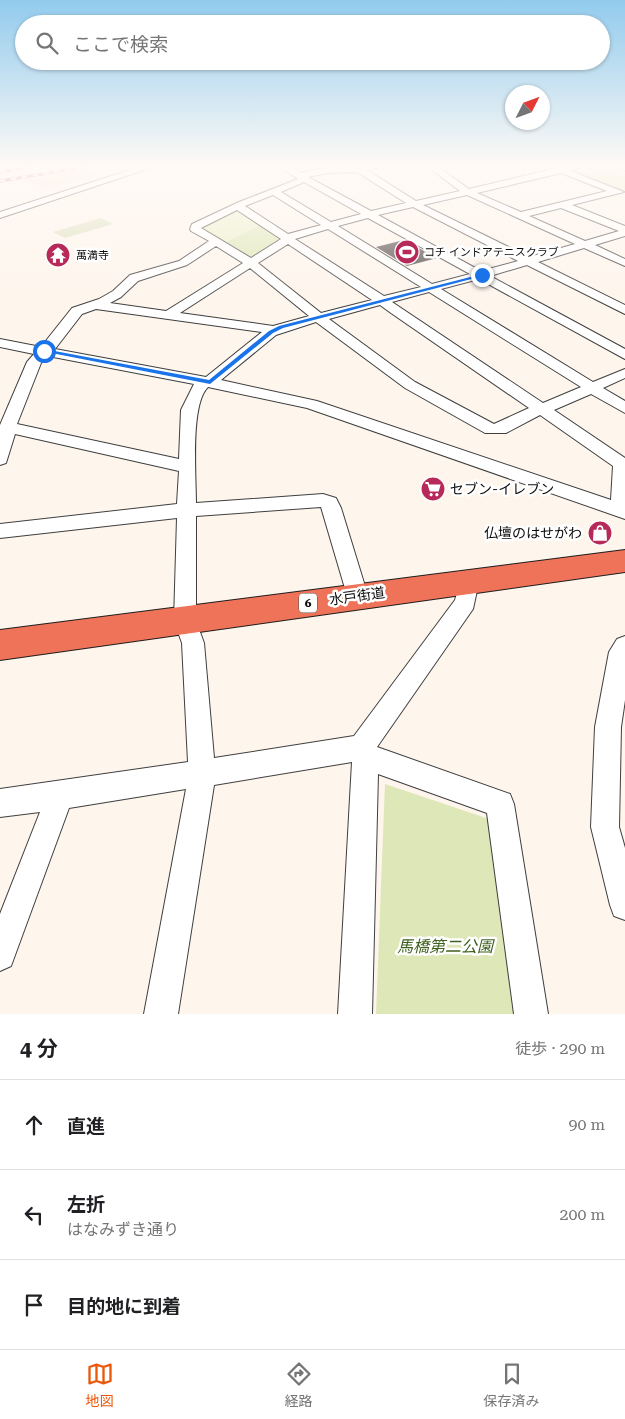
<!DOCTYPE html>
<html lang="ja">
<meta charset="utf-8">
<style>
:root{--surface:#fff;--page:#f2f2f2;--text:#202124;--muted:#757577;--line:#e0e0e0;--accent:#ea580c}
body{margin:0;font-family:"Roboto Serif","Noto Sans JP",serif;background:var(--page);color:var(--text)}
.compass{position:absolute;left:505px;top:85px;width:45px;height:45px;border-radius:50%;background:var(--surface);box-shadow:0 1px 4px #0004;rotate:48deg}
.stop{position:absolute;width:15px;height:15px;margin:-11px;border:4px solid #1a73e8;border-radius:50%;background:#fff}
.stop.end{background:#1a73e8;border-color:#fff;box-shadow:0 1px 5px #0008}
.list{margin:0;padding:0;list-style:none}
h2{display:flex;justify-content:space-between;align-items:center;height:65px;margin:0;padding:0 20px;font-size:21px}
h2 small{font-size:16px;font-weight:400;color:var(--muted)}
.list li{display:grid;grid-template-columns:32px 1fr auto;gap:15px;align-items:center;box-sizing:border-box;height:90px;padding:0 20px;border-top:1px solid var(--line)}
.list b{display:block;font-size:19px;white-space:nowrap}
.list p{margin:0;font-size:16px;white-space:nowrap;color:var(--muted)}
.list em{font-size:16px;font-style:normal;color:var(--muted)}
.icon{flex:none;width:28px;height:28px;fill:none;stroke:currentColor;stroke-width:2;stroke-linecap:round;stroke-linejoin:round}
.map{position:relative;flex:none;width:625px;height:1014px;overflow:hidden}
.search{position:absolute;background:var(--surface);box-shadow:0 1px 4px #0004;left:15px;right:15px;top:15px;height:55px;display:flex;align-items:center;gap:12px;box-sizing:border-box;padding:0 18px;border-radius:28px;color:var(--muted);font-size:19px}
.sheet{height:335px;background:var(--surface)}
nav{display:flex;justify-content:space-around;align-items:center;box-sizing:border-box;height:70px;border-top:1px solid var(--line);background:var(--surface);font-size:14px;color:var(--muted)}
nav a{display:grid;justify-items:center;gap:2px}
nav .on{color:var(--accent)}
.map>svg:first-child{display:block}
.farmland{fill:#f3e5cd}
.green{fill:#dee7b7}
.cemetery{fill:#dddfbe}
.pitch{fill:#ecefc9}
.building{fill:#544a49}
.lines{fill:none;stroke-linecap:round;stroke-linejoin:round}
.minor-casing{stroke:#3f3f3f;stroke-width:2}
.highway-casing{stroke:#1d1d1d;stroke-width:2}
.minor{fill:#fff;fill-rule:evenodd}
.highway{fill:#ef7359;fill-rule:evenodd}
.rail-casing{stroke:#b72958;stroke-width:3}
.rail{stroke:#fff;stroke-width:2;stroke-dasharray:5.5;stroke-linecap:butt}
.route{fill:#1a73e8}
.labels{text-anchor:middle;stroke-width:5;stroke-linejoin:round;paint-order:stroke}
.far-poi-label{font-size:11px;fill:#0c0c0c;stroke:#fff;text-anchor:start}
.shield{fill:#fff;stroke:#555;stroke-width:1}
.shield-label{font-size:12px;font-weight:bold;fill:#0c0c0c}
.poi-label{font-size:14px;fill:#0c0c0c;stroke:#fff;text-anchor:start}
.street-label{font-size:14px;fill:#0c0c0c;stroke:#fff}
.near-park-label{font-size:16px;font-style:italic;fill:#40611f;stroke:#fff}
</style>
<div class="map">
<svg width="625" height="1014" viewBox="0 0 625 1014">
<rect width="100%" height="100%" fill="#fef5ec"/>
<!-- farmland -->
<polygon class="farmland" points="92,168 101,174 47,189 24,180"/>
<!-- green -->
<g class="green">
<polygon points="588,166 618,166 625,169 625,192 568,171"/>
<polygon points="239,209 282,237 253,257 246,257 199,229"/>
<polygon points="385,784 495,821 520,1014 376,1014"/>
</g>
<!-- cemetery -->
<polygon class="cemetery" points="101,218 113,224 65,238 53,232"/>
<!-- pitch -->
<polygon class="pitch" points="237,212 260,225 227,242 202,227"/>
<!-- building -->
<polygon class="building" points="404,240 437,258 407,266 376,247"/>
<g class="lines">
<defs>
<g id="minor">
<polygon points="142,166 156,166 0,218 0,212"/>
<path d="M279 166H290L301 173 327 167 385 166 367 170 416 201 460 191 427 166H437L469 189 561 167 585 166 571 171 624 192 572 205 625 226V236L595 245 625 259V266L584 248 538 262 625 305V314L527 265 490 276 625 349V359L479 279 441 289 593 382 625 369V378L603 388 625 401V413L591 394 554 410 625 458V519L307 408 208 387C190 404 196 476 196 503L323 494 336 498 341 508 368 596 365 602 357 605 349 602 321 507 196 516V621L204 643 214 758 354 736 455 600 462 575 469 573 476 575 479 581 473 609 377 747 510 794 514 804 548 1014H514L487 813 378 774 372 1014H338L352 762 214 785 178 1014H144L186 789 69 808 11 966 0 971V914L40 812 0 817V789L188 762 182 643 174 621 177 518 0 538V524L177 504 179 471 15 434 6 463 0 465V425L27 362 34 354 0 347V339L41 347 72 308 99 299 113 291 130 275 179 261 209 241 191 231 190 229 192 224 239 202 298 179ZM357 172 406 203 371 211 308 177 327 173ZM561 173 607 191 521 212 477 193ZM304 182 361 214 331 222 281 192ZM273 195 321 225 288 234 245 206ZM467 195 575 244 529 257 423 205ZM413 207 518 261 481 271 378 215ZM561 208 619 231 585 241 529 216ZM237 210 281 239 251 258 201 228ZM368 218 470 274 432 284 338 226ZM328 229 421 287 384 296 295 239ZM288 244 372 300 321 313 258 263ZM216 246 243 263 166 311 110 303 121 297 138 281 187 265ZM250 268 309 316 273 326 180 313ZM429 292 581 387 543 403 392 302ZM380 305 391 313 529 408 494 424 415 382 329 319ZM96 309 262 332 206 377 55 349 82 314ZM316 322 405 388 485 433H506L540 415 613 466 611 500 317 401 221 380 276 335ZM48 356 194 384 181 410 179 459 17 424 41 363Z"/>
<polygon points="617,166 625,166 625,171"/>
<polygon points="625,636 625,700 621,727 619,827 625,848 625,920 614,916 610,905 591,827 595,727 609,652 617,639"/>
</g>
<polygon id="highway" points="625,550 625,572 0,660 0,630"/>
</defs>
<!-- minor casing -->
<use href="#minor" class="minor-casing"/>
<!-- highway casing -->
<use href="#highway" class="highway-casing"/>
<!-- minor -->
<use href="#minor" class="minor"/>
<!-- highway -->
<use href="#highway" class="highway"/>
<defs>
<g id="rail">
<polyline points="0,172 35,166"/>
<polyline points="0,181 91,166"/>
</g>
</defs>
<!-- rail casing -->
<use href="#rail" class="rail-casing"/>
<!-- rail -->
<use href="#rail" class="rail"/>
</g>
<!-- sky -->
<linearGradient id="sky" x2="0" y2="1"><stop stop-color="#92cbed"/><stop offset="0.54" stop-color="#fffaf6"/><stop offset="1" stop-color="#fffaf6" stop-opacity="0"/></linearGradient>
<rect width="625" height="308" fill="url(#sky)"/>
<!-- route -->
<polygon class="route" points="482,274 483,276 283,328 273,333 210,384 41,351 44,349 209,380 269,331 279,326"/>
<!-- icons -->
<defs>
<symbol id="stadium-disc" viewBox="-11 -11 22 22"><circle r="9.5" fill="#b72958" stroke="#fff"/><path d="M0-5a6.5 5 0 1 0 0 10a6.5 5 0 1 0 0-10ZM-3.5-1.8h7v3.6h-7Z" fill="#fff"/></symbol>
<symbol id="temple-disc" viewBox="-11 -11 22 22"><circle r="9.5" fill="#b72958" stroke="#fff"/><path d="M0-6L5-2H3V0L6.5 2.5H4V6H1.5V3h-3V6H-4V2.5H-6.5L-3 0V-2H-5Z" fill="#fff"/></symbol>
<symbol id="supermarket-disc" viewBox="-11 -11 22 22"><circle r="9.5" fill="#b72958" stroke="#fff"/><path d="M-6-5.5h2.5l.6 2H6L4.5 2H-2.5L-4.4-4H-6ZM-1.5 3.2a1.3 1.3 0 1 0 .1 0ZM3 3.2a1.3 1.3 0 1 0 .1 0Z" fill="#fff"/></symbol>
<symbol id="shop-disc" viewBox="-11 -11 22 22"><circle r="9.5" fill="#b72958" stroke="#fff"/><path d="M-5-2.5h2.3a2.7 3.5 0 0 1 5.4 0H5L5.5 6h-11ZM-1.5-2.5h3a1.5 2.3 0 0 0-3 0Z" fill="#fff"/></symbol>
</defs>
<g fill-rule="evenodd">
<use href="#stadium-disc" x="393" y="238" width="28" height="28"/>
<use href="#temple-disc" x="44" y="241" width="28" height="28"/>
<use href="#supermarket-disc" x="419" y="475" width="28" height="28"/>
<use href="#shop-disc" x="586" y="519" width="28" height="28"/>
</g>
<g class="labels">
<!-- far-poi labels -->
<g class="far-poi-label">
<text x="424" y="256">コチ インドアテニスクラブ</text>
<text x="76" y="259">萬満寺</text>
</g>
<!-- shield labels -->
<rect class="shield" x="299" y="593.5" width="18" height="19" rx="4"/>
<g class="shield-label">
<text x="308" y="607">6</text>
</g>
<!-- poi labels -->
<g class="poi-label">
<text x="450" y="494">セブン-イレブン</text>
<text x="582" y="538" text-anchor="end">仏壇のはせがわ</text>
</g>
<!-- street labels -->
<g class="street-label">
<text transform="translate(357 596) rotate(-8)" y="5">水戸街道</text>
</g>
<!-- near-park labels -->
<g class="near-park-label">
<text x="445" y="952">馬橋第二公園</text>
</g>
</g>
</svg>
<svg class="compass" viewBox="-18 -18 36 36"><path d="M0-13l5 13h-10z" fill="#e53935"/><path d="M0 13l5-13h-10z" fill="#757577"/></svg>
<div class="stop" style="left:44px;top:351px"></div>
<div class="stop end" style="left:482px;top:275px"></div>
<div class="search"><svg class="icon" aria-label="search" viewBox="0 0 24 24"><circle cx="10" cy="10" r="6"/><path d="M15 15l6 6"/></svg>ここで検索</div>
</div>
<section class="sheet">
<h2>4 分<small>徒歩 · 290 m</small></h2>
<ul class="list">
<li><svg class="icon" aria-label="ahead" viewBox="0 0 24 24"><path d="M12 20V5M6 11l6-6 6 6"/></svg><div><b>直進</b></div><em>90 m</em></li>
<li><svg class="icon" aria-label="left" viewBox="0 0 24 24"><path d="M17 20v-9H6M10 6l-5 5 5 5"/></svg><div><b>左折</b><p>はなみずき通り</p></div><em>200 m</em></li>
<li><svg class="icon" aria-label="arrive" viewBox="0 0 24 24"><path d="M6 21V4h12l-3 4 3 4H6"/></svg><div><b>目的地に到着</b></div></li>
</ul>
</section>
<nav>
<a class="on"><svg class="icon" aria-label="map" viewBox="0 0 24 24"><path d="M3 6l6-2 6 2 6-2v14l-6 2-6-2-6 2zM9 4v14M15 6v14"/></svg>地図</a>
<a><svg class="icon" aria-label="directions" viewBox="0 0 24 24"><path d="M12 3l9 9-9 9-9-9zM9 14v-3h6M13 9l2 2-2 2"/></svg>経路</a>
<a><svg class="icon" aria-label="saved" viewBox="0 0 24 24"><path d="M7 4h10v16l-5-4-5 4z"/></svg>保存済み</a>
</nav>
